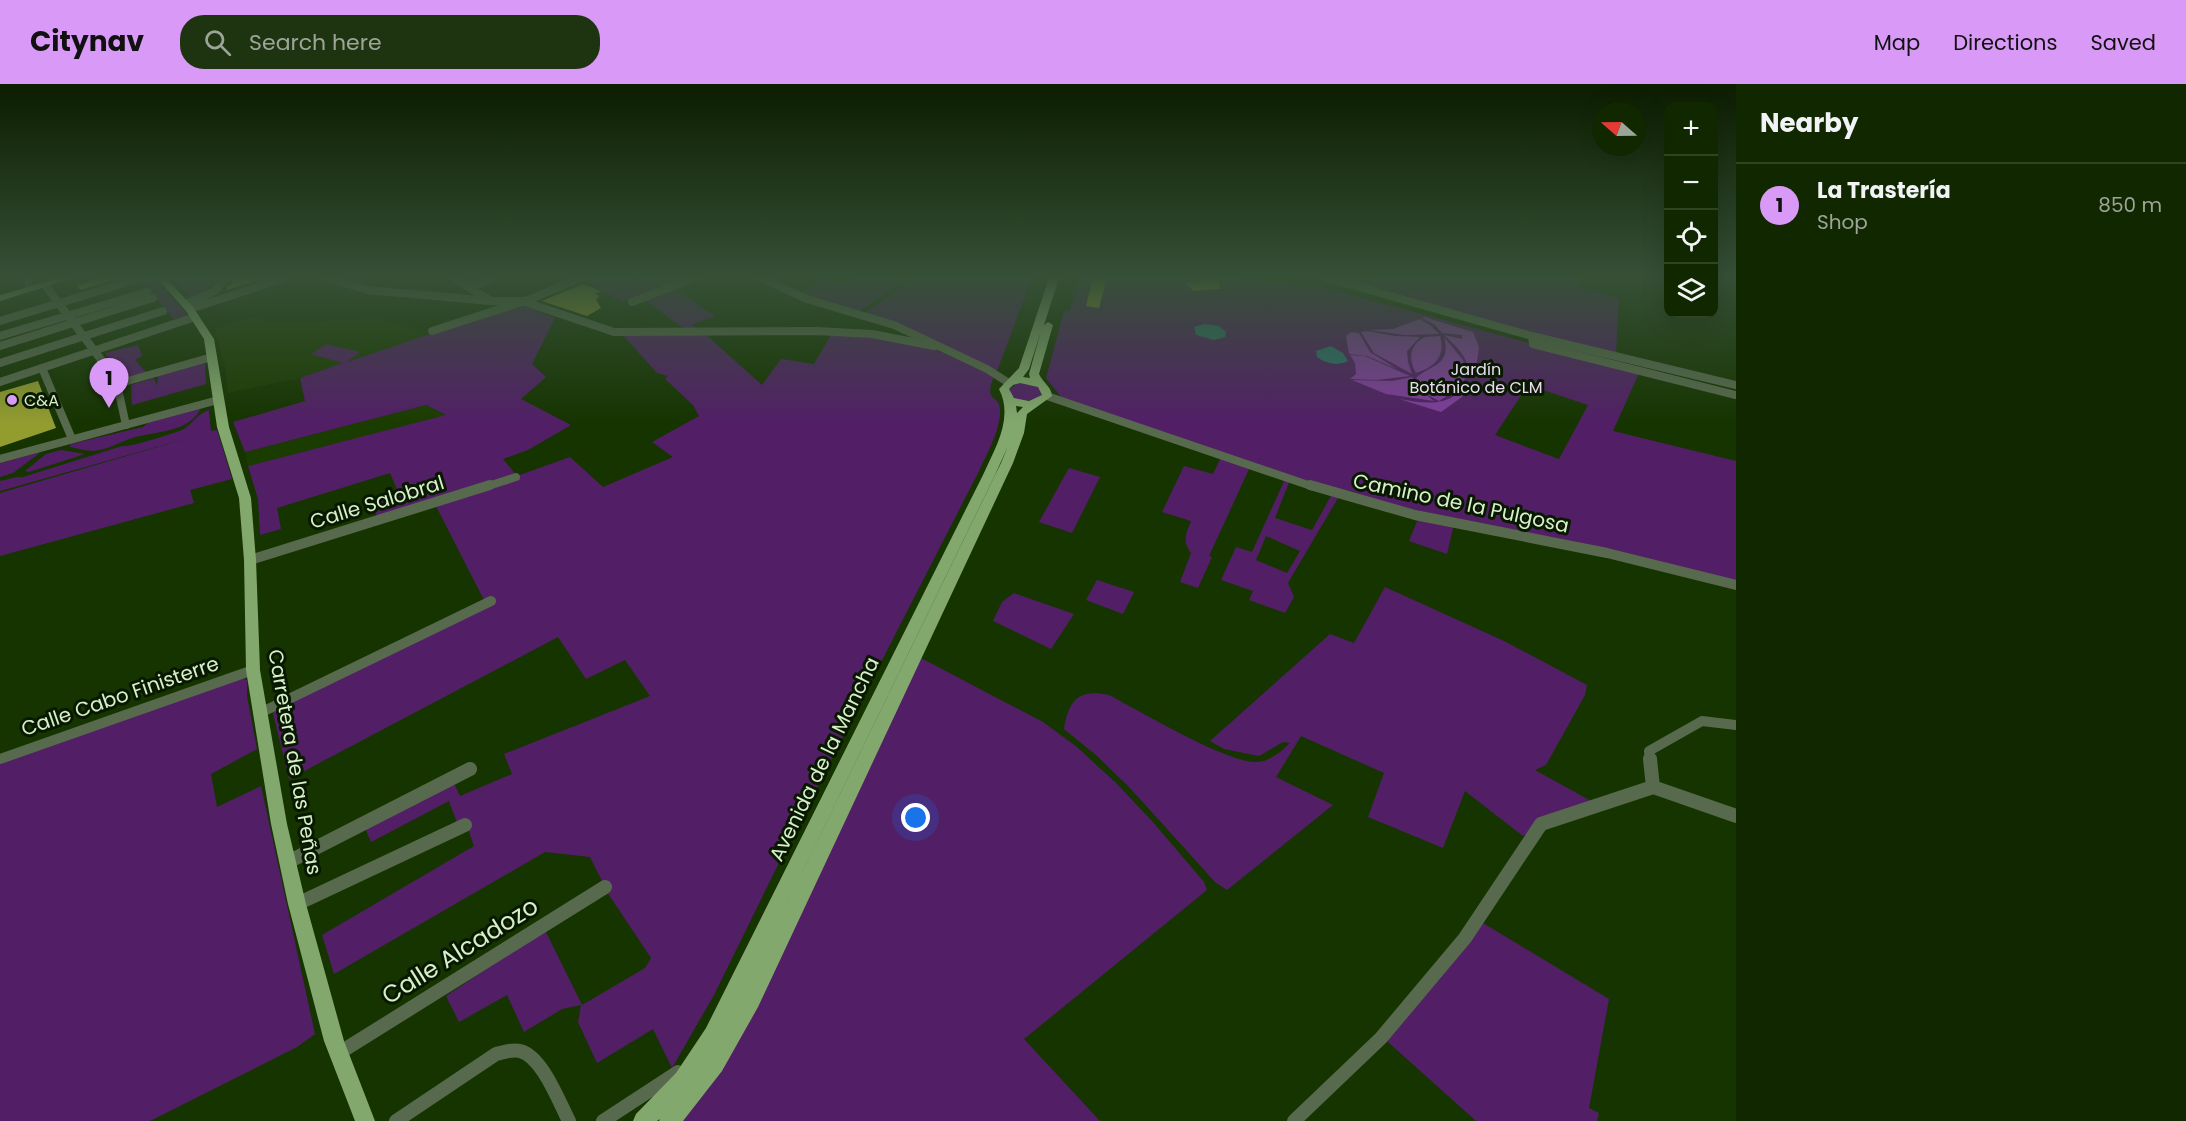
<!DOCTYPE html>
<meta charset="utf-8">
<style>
:root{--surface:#102700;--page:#1e330f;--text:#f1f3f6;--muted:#9ca599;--line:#304422;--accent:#d99af7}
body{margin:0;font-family:Poppins,sans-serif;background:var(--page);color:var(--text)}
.controls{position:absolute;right:18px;top:18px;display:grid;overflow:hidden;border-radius:12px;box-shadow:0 6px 24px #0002}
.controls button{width:54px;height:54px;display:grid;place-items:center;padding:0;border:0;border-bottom:2px solid var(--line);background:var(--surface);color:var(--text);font:30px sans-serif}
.compass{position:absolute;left:1592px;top:18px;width:54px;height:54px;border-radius:50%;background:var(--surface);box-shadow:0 6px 24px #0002;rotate:290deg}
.you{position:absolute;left:916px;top:734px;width:21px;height:21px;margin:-15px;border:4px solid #fff;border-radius:50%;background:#1a73e8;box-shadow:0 0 0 9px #1a73e833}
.badge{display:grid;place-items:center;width:39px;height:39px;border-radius:50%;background:var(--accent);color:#111;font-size:20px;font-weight:700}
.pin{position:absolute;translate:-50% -50px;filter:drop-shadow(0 2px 3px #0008)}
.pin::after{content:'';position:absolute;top:32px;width:21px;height:18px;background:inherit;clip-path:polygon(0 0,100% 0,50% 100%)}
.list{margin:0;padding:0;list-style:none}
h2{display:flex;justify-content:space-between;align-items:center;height:78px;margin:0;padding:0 24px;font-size:26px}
h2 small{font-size:20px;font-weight:400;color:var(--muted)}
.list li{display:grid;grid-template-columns:39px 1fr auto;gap:18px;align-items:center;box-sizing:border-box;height:84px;padding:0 24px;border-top:2px solid var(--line)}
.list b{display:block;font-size:22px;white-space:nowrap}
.list p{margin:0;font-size:20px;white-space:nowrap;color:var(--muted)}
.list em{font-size:20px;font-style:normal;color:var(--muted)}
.icon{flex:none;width:33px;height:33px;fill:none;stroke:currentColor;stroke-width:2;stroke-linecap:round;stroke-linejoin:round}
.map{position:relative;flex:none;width:1736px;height:1037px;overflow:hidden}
header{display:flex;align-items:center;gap:36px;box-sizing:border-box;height:84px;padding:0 30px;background:var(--accent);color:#111}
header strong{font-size:28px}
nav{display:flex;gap:33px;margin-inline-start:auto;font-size:21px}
.search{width:420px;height:54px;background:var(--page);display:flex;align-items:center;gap:15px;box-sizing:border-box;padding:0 21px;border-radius:24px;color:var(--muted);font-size:22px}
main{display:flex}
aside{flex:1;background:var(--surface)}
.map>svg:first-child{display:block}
.built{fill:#1b3c00}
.green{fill:#521f67;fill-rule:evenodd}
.forest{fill:#823ca0}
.water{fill:#2f6f6f}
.building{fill:#929c2f}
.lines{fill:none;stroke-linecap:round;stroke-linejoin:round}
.minor-far2{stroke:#586a4d;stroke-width:8}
.minor-far1{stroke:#586a4d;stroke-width:10}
.minor{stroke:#586a4d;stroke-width:14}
.major{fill:#83a86d;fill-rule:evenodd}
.poi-dot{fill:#d99af7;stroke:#081900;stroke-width:2}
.labels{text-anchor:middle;stroke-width:6;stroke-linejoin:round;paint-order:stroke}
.far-park-label{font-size:16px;fill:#ecdbf4;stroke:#081900}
.far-poi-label{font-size:16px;fill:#d7efcb;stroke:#081900;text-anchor:start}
.street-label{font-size:20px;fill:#d7efcb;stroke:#081900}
.near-street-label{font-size:24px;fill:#d7efcb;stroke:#081900}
</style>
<header>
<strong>Citynav</strong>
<div class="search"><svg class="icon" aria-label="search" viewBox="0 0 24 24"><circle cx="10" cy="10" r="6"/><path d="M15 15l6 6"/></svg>Search here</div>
<nav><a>Map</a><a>Directions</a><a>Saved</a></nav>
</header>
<main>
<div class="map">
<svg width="1736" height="1037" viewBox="0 0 1736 1037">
<rect width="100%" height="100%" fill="#163400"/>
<!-- built -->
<g class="built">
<polygon points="253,233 266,237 289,238 379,235 432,249 300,294 228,309 225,282 214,244"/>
<polygon points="426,321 447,332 248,382 245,368"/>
</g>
<!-- green -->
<g class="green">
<polygon points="146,194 155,194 188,231 174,235 142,198"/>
<polygon points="172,194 212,194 213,195 207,205 190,215"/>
<polygon points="602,194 629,194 622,197 626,199 646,194 681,194 621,218 588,199"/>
<polygon points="861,194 909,194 860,227 801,209 826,195 850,200"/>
<polygon points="914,194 1032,194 997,287 867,230 866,228"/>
<path d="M1079 194H1232L1318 202 1639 289 1613 347 1736 377V498L1367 415C1354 405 1340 405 1323 404L1062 314 1046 294 1064 227 1070 226ZM1528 301 1588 321 1559 375 1495 351Z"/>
<polygon points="1329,194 1582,194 1578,202 1580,204 1619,214 1616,270"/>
<polygon points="675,205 715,232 691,241 699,246 683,244 646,217"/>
<path d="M524 221 555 234 532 280 546 293 521 315 571 341 528 366 503 375 517 392 570 373 603 403 673 373 652 358 699 332 693 321 665 295 668 292 657 289 622 250 704 249 762 301 781 275 814 280 831 251 836 249 928 262 994 292C983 319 999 310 1000 325 1001 346 987 369 979 387L797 742 714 911 672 984 653 945 597 979 578 938 581 921 562 925 524 948 507 911 459 938 446 912 545 846 582 921 645 884 651 874 609 811 590 773 545 768 334 890 322 851 474 762 466 739H457L449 717 371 758 365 744 454 699 460 712 512 690 504 670 650 612 625 576 586 595 558 553 289 695 272 625 484 516 436 422 378 433 368 418 398 408 390 389 277 424 281 445 260 451 258 415 248 382 446 331 426 321 245 368 233 338 305 317 300 294 343 279 311 270 326 260 360 268 347 278 504 225Z"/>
<polygon points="138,261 142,272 135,276 146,288 124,294 105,269"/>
<polygon points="205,279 206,300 132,321 131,301 154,294 157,302 158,292"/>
<path d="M1020 298 1038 302 1043 311C1030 318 1015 322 1009 305Z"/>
<path d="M201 324C189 349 155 347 132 354 120 358 107 366 93 367 86 367 77 364 70 363L71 360 143 343 148 339Z"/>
<path d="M209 326 211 347 217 346 232 395 190 406 194 419 0 472V409L192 353 0 407V397L17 393H23L122 362C129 364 174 349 182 346 192 341 198 329 209 326Z"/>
<polygon points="61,366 85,370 29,388 25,387 46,370"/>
<polygon points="41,368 13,389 0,393 0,379"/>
<path d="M1221 373 1250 383 1209 472 1212 473 1198 504 1180 498 1191 469C1182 457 1186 450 1191 437L1162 428 1184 382 1213 390Z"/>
<polygon points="1069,384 1100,393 1072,449 1039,438"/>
<path d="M1285 395 1290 396 1275 434 1312 446 1332 410 1338 414 1288 499 1294 513 1285 529 1249 516 1253 507 1221 496 1236 463 1252 468ZM1266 452 1300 467 1287 489 1256 476Z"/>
<polygon points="1418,435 1454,440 1447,470 1409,457"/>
<polygon points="1097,496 1134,508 1123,530 1086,516"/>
<path d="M1385 503 1504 557 1587 601 1585 611 1546 681 1535 686 1591 717 1523 752 1465 707 1443 764 1368 733 1384 689 1301 652 1276 693 1333 721 1227 806 1215 798 1130 704 1097 672 1064 645C1069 615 1079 605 1109 611 1140 627 1228 680 1258 678 1270 677 1282 667 1290 659L1283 658 1259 672 1224 665 1210 657 1330 550 1354 559Z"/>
<polygon points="1014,509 1074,530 1051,565 993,537 1002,518"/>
<polygon points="919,573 1043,638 1077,663 1116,699 1152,737 1204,798 1207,806 1024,955 1100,1037 680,1037"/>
<polygon points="243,595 247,596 247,612 257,665 211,690 217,723 261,702 315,950 297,963 150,1037 0,1037 0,678 226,598"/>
<polygon points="1483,839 1609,915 1589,1024 1599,1029 1597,1037 1476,1037 1388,958 1387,953"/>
</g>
<!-- forest -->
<g class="forest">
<path d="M1424 233 1473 248 1479 263 1475 292 1470 290C1467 272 1457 263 1444 251L1462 255V251L1442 249 1435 241 1422 234Z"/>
<polygon points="1420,235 1430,241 1439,250 1405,251 1369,246 1393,245"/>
<polygon points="1367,247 1395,252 1420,253 1407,267 1408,278 1412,290 1374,269 1361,248"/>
<polygon points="1351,248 1359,249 1370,268 1397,285 1367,272 1349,270 1346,252"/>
<path d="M1440 252C1446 273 1434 283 1416 289 1408 275 1409 261 1425 253Z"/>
<path d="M1444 253 1463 276 1466 293 1458 305 1439 317 1424 309 1416 294C1431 280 1452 282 1444 253Z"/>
<polygon points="1350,271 1365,272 1410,292 1376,296 1350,295 1356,290 1355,279"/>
<polygon points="1412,293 1419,305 1434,317 1386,310 1352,296 1392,297"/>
<path d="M1468 297 1469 303 1462 313 1441 328 1399 315C1427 320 1451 324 1468 297Z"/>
</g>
<!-- water -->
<g class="water">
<polygon points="1204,240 1219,242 1226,248 1225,253 1214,256 1196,251 1194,243"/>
<path d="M1331 262 1343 269 1348 277C1339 282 1326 280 1317 273L1316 267Z"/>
</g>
<!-- building -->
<g class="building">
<polygon points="101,194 120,194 80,206 77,201"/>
<polygon points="231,194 265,194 227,206 227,202 233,200"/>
<polygon points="1093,194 1107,194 1099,224 1086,222"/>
<polygon points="1220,195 1219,205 1193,207 1186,199"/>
<polygon points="583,200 601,207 595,210 600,212 596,215 601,224 587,232 542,217"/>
<polygon points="38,297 56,344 0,363 0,308"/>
</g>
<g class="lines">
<!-- minor-far2 -->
<g class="minor-far2">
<polyline points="27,194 29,201"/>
<polyline points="327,194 368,206 490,217 522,217 614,248 816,247 872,250 934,262"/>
<polyline points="454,194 488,215"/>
<polyline points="585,194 598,194"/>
<polyline points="761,194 807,215 894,241 987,285 1009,299"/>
<polyline points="1327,194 1532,252 1736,301"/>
<polyline points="45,201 111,289 117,300 126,341"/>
<polyline points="469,203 493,194"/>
<polyline points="632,218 694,194"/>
<polyline points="186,220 215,207 225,194"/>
<polyline points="190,225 285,194"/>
<polyline points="0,237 142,194"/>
<polyline points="432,247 531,215 580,194"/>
<polyline points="0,252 147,208"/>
<polyline points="1532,252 1533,260 1736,311"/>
<polyline points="0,262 153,214"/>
<polyline points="0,279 163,227"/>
<polyline points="42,284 72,355"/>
<polyline points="0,298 195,233"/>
<polyline points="117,300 212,273"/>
<polyline points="1047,312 1314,403"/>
<polyline points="0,375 218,316"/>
<polyline points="485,403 516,393"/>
</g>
<!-- minor-far1 -->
<g class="minor-far1">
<polyline points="1310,401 1415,431 1607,469 1736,501"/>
<polyline points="250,476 490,401"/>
<polyline points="260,629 491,517"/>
<polyline points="0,675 253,586"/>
<polyline points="1650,677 1649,667 1702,637 1736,641"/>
</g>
<!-- minor -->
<g class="minor">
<polyline points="1653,703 1736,732"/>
<polyline points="288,778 470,685"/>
<polyline points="297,820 465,741"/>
<polyline points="339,969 605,803"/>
<path d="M396 1037 496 970C504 968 512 965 520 967 542 972 559 1018 569 1037"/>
<polyline points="603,1037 678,988"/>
<polyline points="1294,1037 1381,954 1465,854 1541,740 1653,703 1650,675"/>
</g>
<!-- major -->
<g class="major">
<polygon points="59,194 74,194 0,217 0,211"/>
<polygon points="157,194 166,194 193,223 214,255 229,343 251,414 256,476 260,586 287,740 306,820 344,957 375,1037 355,1037 324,957 288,820 271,740 246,586 244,476 239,414 217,343 204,255 186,227"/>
<path d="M1049 194H1059L1044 241 1048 238 1053 241 1039 290C1043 299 1051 302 1052 312L1027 330 1024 349 1013 379 758 923 722 987 683 1037H659L660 1035 657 1037H633L636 1030 676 989 706 944 983 391C995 364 1014 334 999 305L1019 284ZM1041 247 1029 290 1030 294 1023 293 1029 285ZM1020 299 1038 303 1042 311 1029 317 1014 314 1009 305 1013 301ZM1016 322 1023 323 1017 329ZM1008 362 1001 379 737 922 995 391Z"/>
</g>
</g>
<!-- sky -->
<linearGradient id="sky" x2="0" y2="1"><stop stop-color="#0c1d00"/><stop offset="0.57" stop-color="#365037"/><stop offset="1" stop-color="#365037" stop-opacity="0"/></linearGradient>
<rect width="1736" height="339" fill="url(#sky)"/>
<!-- markers -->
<circle class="poi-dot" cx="12" cy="316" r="6"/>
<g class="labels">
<!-- far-park labels -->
<g class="far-park-label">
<text x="1476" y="291">Jardín<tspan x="1476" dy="18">Botánico de CLM</tspan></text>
</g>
<!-- far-poi labels -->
<g class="far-poi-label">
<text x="24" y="322">C&amp;A</text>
</g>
<!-- street labels -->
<g class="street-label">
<text transform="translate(377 418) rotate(-17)" y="7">Calle Salobral</text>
<text transform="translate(1461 419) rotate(12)" y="7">Camino de la Pulgosa</text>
<text transform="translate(120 612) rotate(-19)" y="7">Calle Cabo Finisterre</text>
<text transform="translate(824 675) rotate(-64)" y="7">Avenida de la Mancha</text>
<text transform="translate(295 678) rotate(80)" y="7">Carretera de las Peñas</text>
</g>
<!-- near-street labels -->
<g class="near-street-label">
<text transform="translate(460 867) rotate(-32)" y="8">Calle Alcadozo</text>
</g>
</g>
</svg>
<div class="controls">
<button>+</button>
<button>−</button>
<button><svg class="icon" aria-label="locate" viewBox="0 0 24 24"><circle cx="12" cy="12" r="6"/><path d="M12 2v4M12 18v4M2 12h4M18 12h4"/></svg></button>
<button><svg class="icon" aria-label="layers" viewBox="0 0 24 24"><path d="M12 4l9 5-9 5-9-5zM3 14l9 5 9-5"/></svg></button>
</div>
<svg class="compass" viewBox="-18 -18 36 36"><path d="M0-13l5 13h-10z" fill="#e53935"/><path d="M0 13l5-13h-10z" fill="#9ca599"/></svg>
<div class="you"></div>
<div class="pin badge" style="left:109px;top:324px">1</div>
</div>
<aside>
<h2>Nearby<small></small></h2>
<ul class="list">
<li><span class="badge">1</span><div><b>La Trastería</b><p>Shop</p></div><em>850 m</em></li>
</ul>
</aside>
</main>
